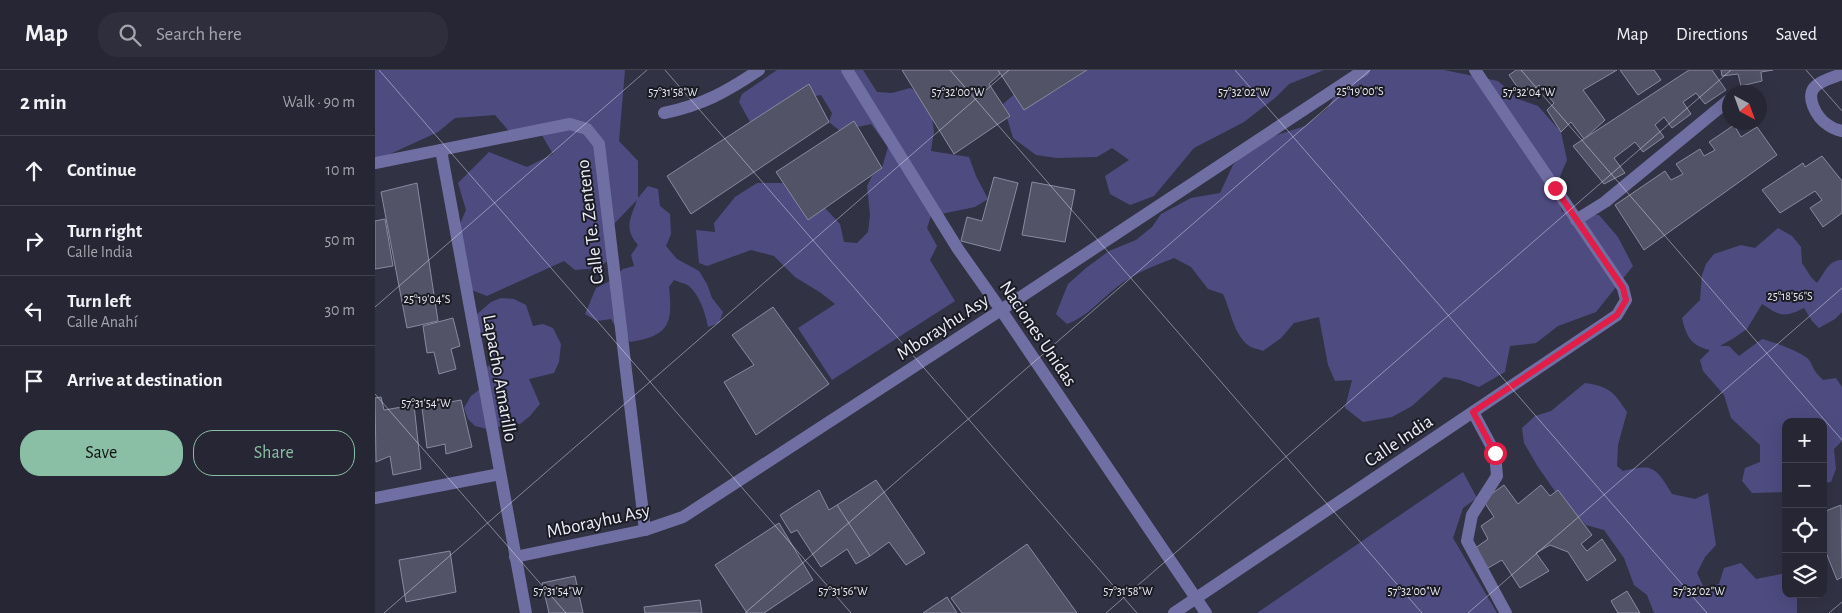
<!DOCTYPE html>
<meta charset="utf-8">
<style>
:root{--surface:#262634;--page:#2e2e3c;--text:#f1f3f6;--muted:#a4a5ac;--line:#42434f;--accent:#8abfa5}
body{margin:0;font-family:"Alegreya Sans",sans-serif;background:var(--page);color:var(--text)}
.controls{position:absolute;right:15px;bottom:15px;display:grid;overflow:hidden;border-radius:10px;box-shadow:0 5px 20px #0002}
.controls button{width:45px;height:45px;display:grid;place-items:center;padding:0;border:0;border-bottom:1px solid var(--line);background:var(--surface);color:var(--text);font:25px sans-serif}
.compass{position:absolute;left:1347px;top:15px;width:45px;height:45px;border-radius:50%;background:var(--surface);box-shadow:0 5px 20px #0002;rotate:139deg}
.stop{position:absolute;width:15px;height:15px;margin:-11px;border:4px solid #e11d48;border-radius:50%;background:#fff}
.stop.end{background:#e11d48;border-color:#fff;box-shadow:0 1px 5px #0008}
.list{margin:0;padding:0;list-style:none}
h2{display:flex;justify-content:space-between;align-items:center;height:65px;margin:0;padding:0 20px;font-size:21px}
h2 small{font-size:16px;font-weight:400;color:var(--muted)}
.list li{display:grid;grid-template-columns:32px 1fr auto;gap:15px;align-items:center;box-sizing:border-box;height:70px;padding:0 20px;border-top:1px solid var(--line)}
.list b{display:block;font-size:19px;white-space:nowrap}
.list p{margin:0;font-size:16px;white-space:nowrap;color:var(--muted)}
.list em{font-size:16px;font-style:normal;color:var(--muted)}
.actions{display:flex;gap:10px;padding:15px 20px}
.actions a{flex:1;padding:11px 0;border:1px solid var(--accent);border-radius:20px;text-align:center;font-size:18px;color:var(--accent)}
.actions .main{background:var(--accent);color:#111}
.icon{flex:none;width:28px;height:28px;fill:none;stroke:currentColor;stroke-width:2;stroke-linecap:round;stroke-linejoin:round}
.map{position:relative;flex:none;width:1467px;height:543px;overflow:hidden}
header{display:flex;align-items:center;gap:30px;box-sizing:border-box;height:70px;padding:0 25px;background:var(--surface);border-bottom:1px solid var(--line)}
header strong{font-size:24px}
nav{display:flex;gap:28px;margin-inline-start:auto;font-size:18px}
.search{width:350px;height:45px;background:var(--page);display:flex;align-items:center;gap:12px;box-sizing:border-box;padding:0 18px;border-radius:20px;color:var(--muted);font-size:19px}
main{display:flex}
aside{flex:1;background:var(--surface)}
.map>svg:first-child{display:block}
.green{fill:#4e4b81}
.building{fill:#535368;stroke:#8989a0}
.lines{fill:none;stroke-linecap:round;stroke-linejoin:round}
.service{stroke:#706fa3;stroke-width:12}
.minor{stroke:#706fa3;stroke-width:12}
.route{stroke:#e11d48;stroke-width:6}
.ticks{fill:none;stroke:#eeeefa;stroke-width:1;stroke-opacity:0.45}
.labels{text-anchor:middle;stroke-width:4;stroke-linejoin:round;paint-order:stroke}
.street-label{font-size:19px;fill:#eeeefa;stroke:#1b1b24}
.ticks-label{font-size:12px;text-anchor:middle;fill:#eeeefa;stroke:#1b1b24;stroke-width:4;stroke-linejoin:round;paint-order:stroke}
</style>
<header>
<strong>Map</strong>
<div class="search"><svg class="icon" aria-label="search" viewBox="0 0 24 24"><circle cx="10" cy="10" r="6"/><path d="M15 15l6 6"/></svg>Search here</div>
<nav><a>Map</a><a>Directions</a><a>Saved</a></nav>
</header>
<main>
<aside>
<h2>2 min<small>Walk · 90 m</small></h2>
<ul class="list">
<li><svg class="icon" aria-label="ahead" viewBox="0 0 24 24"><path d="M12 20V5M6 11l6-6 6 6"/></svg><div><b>Continue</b></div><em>10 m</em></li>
<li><svg class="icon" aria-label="right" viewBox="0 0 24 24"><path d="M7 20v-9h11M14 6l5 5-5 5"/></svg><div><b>Turn right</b><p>Calle India</p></div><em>50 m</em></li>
<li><svg class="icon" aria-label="left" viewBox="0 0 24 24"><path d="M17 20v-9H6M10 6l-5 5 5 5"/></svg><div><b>Turn left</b><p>Calle Anahí</p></div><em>30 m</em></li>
<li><svg class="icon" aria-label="arrive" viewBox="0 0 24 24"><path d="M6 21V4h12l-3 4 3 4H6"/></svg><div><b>Arrive at destination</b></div></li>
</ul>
<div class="actions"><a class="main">Save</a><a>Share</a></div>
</aside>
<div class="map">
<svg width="1467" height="543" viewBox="0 0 1467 543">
<rect width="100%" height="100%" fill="#323245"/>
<!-- green -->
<g class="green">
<path d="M0 0H250L244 71 263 91V128L273 116 283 119 285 136 295 144 296 164 291 176 302 189 324 201 332 214 337 228 348 242 344 253 333 257C330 242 325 226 314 216 310 213 303 212 299 210L294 217C298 254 294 266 255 272L243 261 236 249 222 251 210 244 221 218 235 211 248 199 259 196 256 185 263 175C248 158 256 148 262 130L239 154 238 186 224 198 200 200 189 191 112 226 91 218 81 163 91 140 83 113 114 82 152 97 178 84 165 62 139 67 120 45 80 48 63 62 0 91Z"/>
<polygon points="402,0 488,0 502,22 517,23 535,18 547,24 557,48 559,61 556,81 594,87 601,106 613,129 600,137 556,146 552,158 562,176 555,190 580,231 457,310 423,258 460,234 446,223 420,207 399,186 376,180 332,196 324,193 321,160 340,162 339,153 360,127 382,113 408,113 450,138 465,154 469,172 482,173 493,162 495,145 492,116 497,106 507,98 513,77 496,54 465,61 454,52 457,43 446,25 419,30 388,55 375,52 364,32 367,24"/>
<polygon points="712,0 949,0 914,14 900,28 869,52 819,78 779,126 755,135 735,124 730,106 754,90 737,78 722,87 682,88 661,85 638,68 628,34 658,8 680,21"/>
<path d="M989 0H1069L1123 11 1143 29 1163 36 1186 62 1192 90 1180 118 1187 142 1207 145H1224L1243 167 1258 196 1221 242 1183 256 1161 273 1135 276 1130 302 1104 317 1085 310 1069 307 1037 336 1017 347 988 352 970 338 977 310 960 311 953 295 944 247 919 253 906 268 888 281C884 279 876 278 873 275 858 263 856 241 848 224L833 219 816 197 799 188C779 196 759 203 742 217 725 230 712 247 692 254L681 244 693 214 711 198 734 181 761 170 777 157 786 144 816 128 845 123 858 95 880 72 930 56 952 39 966 15Z"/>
<path d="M1403 158 1417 166 1426 177 1427 193 1436 207 1442 213C1449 204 1454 189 1467 190V242L1460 249 1444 258 1437 251 1429 238C1409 248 1405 246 1387 234L1372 259 1359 268 1345 276H1354L1364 286 1387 269C1396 271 1429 283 1434 290 1437 293 1437 297 1440 301 1442 304 1445 307 1448 310L1461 308 1467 317V371L1459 379 1461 399 1456 412 1448 413V352H1411V422L1377 423 1367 411 1370 398 1385 392V375L1356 348 1349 325 1328 301 1325 290 1335 280C1316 276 1311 266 1307 248L1325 230 1327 205 1331 194 1339 184 1366 175 1380 178Z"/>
<polygon points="126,228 139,229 151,235 158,256 168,254 178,258 186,274 184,292 179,303 154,309 165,334 155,346 145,354 133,353 116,360 100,356 93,349 89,338 96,326 105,319 107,303 115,294 115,283 112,272 103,258 101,245 116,232"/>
<path d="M1210 313C1235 317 1238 321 1252 342L1243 375 1242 396 1248 401C1279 393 1281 398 1297 424L1320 429 1333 423 1341 475 1330 487 1322 503 1329 518 1344 514 1349 498 1366 493 1381 509 1411 503V524H1422V543H1279L1272 525 1259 515 1249 488 1229 460 1211 455 1182 424 1163 397 1149 373 1147 358 1160 346 1176 341Z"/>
<polygon points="1088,402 1102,428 1088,438 1078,468 1122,543 882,543"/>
</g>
<!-- building -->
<g class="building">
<polygon points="527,0 623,0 625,4 614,14 635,46 579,84"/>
<polygon points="623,0 712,0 649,40"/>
<polygon points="1141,0 1242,0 1208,20 1230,50 1209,69 1196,52 1186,62 1172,40 1179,33 1164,15 1149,27 1134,5"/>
<polygon points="1245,0 1279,0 1286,10 1263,25"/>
<polygon points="1314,0 1337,0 1351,20 1330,34 1321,23 1308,32 1316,44 1297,58 1289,47 1280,55 1289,67 1268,82 1260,72 1239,88 1250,103 1229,114 1198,76"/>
<polygon points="1346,0 1398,0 1386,2 1387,11 1366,16 1363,4 1347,6"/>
<polygon points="434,14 454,52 316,144 292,106"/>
<polygon points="479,51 507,98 433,150 401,102"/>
<polygon points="1359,55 1366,67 1382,57 1402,85 1269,180 1240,135 1290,101 1296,110 1308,104 1301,94 1325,79 1329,86 1340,80 1334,72"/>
<polygon points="1447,86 1467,111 1467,143 1448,157 1435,138 1447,130 1440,121 1405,143 1387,120 1428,93 1430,97"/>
<polygon points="619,107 643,113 625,181 586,171 592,147 607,151"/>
<polygon points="657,112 700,120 690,172 647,165"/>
<polygon points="42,113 63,251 32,258 6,122"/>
<polygon points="10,149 18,196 0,199 0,151"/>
<polygon points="398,237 454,314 381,365 349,312 379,295 357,265"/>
<polygon points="78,248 85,276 76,279 81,299 64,304 59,282 52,283 48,256"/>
<polygon points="6,327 9,340 39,335 46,399 18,405 15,386 1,392 0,328"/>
<polygon points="86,330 97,377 71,384 70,374 52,378 47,337"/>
<polygon points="501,410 550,483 531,495 514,472 495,486 462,435"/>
<polygon points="1129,415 1143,434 1166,415 1175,426 1183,420 1217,465 1206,474 1212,481 1227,469 1241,490 1212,511 1193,482 1175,475 1161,483 1174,501 1145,518 1127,490 1113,498 1099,479 1113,469 1106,456 1119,447 1108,430"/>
<polygon points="444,420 454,440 462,435 495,486 481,494 472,479 446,497 422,460 416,463 405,445"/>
<polygon points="1466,435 1467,507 1462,510 1448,475 1448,442"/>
<polygon points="404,453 438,510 389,543 372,543 340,495"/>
<polygon points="652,474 702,543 587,543 576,528"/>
<polygon points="75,481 81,522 31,532 24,490"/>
<polygon points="200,506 208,543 174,543 167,513"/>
<polygon points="1252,521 1265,543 1243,543 1236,531"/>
<polygon points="572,527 582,543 548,543"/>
<polygon points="325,530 327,543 270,543 269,537"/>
</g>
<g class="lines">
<!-- service -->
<g class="service">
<path d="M289 43C328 35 351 22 384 0"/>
<polyline points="1098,342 1120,383 1122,406 1097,445 1092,471 1131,543"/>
</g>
<!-- minor -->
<g class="minor">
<polyline points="472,0 583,179 626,240 831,543"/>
<path d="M1467 4C1459 7 1448 10 1442 15 1428 25 1442 48 1453 55 1457 58 1462 60 1467 61"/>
<polyline points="66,80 151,543"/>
<polyline points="0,93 195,54 212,59 224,74 270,460"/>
<polyline points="1201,150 1230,132 1354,30"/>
<polyline points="0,428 125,404"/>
<polyline points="140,487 270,460 308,447 626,240 989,0"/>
<polyline points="799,543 1242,245 1251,230 1248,218 1100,0"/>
</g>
</g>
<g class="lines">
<!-- route -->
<polyline class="route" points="1120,383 1098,342 1242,245 1251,230 1248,218 1180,118"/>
</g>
<!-- ticks -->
<path class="ticks" d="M4 0 476 543M290 0 762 543M575 0 1047 543M860 0 1332 543M1146 0 1467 370M1431 0 1467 41M0 237 272 0M0 324 191 543M9 543 634 0M370 543 995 0M731 543 1356 0M1093 543 1467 218M1454 543 1467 532"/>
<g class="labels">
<!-- street labels -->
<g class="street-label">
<text transform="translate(214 152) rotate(-97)" y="7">Calle Te. Zenteno</text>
<text transform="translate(567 256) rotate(-33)" y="7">Mborayhu Asy</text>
<text transform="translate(664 263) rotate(56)" y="7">Naciones Unidas</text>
<text transform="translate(126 308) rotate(80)" y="7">Lapacho Amarillo</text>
<text transform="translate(1023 370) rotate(-34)" y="7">Calle India</text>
<text transform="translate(223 450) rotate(-12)" y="7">Mborayhu Asy</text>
</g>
</g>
<g class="ticks-label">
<text x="985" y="25">25°19'00"S</text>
<text x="298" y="26">57°31'58"W</text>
<text x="583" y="26">57°32'00"W</text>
<text x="869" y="26">57°32'02"W</text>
<text x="1154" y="26">57°32'04"W</text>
<text x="1415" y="230">25°18'56"S</text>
<text x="52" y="233">25°19'04"S</text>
<text x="51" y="337">57°31'54"W</text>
<text x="183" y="525">57°31'54"W</text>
<text x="468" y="525">57°31'56"W</text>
<text x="753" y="525">57°31'58"W</text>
<text x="1039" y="525">57°32'00"W</text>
<text x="1324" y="525">57°32'02"W</text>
</g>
</svg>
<div class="controls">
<button>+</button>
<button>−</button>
<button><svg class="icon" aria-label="locate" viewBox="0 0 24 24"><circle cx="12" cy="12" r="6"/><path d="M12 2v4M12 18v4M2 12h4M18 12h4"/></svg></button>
<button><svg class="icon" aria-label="layers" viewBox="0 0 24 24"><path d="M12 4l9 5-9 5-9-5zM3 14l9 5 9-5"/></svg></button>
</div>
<svg class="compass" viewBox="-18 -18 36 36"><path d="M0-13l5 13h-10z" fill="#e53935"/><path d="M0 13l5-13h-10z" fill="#a4a5ac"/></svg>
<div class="stop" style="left:1120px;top:383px"></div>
<div class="stop end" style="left:1180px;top:118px"></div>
</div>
</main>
